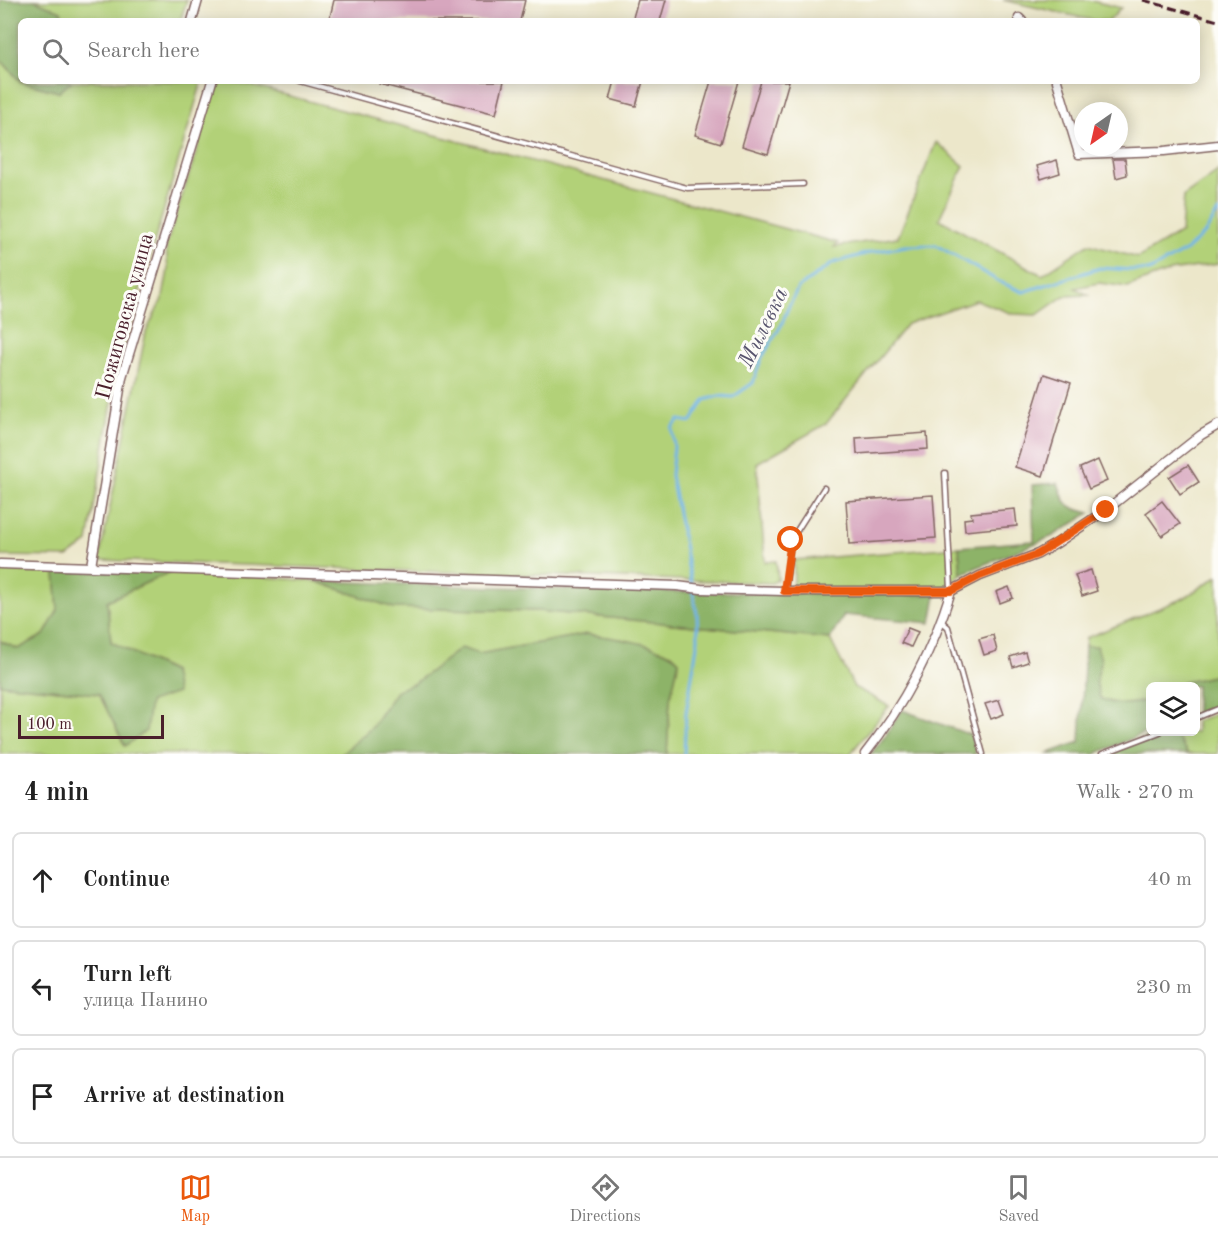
<!DOCTYPE html>
<meta charset="utf-8">
<style>
:root{--surface:#fff;--page:#f2f2f2;--text:#222;--muted:#767676;--line:#e0e0e0;--accent:#ea580c}
body{margin:0;font-family:"Old Standard TT",serif;background:var(--page);color:var(--text)}
.controls{position:absolute;right:18px;bottom:18px;display:grid;overflow:hidden;border-radius:9px;box-shadow:0 3px 15px #0003}
.controls button{width:54px;height:54px;display:grid;place-items:center;padding:0;border:0;border-bottom:2px solid var(--line);background:var(--surface);color:var(--text);font:30px sans-serif}
.compass{position:absolute;left:1074px;top:102px;width:54px;height:54px;border-radius:50%;background:var(--surface);box-shadow:0 3px 15px #0003;rotate:214deg}
.scale{position:absolute;left:18px;bottom:15px;width:146px;box-sizing:border-box;padding-left:6px;border:3px solid #4a1f2b;border-top:0;font-size:16px;line-height:21px;white-space:nowrap;color:#4a1f2b;-webkit-text-stroke:4px #fdfcf7;paint-order:stroke}
.stop{position:absolute;width:18px;height:18px;margin:-14px;border:4px solid #ea580c;border-radius:50%;background:#fff}
.stop.end{background:#ea580c;border-color:#fff;box-shadow:0 2px 6px #0008}
.list{margin:0;padding:0;list-style:none}
h2{display:flex;justify-content:space-between;align-items:center;height:78px;margin:0;padding:0 24px;font-size:26px}
h2 small{font-size:20px;font-weight:400;color:var(--muted)}
.list li{display:grid;grid-template-columns:39px 1fr auto;gap:18px;align-items:center;box-sizing:border-box;height:96px;margin:0 12px 12px;padding:0 12px;border:2px solid var(--line);border-radius:9px}
.list b{display:block;font-size:22px;white-space:nowrap}
.list p{margin:0;font-size:20px;white-space:nowrap;color:var(--muted)}
.list em{font-size:20px;font-style:normal;color:var(--muted)}
.icon{flex:none;width:33px;height:33px;fill:none;stroke:currentColor;stroke-width:2;stroke-linecap:round;stroke-linejoin:round}
.map{position:relative;flex:none;width:1218px;height:754px;overflow:hidden}
.search{position:absolute;background:var(--surface);box-shadow:0 3px 15px #0003;left:18px;right:18px;top:18px;height:66px;display:flex;align-items:center;gap:15px;box-sizing:border-box;padding:0 21px;border-radius:9px;color:var(--muted);font-size:22px}
.sheet{height:402px;background:var(--surface)}
nav{display:flex;justify-content:space-around;align-items:center;box-sizing:border-box;height:84px;border-top:2px solid var(--line);background:var(--surface);font-size:16px;color:var(--muted)}
nav a{display:grid;justify-items:center;gap:3px}
nav .on{color:var(--accent)}
.map>svg:first-child{display:block}
.green{fill:#b2d178;stroke:#7e7852;stroke-width:1.5}
.forest{fill:#8db368;stroke:#6c694a;stroke-width:1.5}
.lines{fill:none;stroke-linecap:round;stroke-linejoin:round}
.stream{stroke:#72b5e7;stroke-width:3}
.building{fill:#d7a6be}
.service-casing{stroke:#836563;stroke-width:7}
.minor-casing{stroke:#836563;stroke-width:11}
.service{stroke:#fff;stroke-width:4}
.minor{stroke:#fff;stroke-width:8}
.rail{stroke:#4a1f2b;stroke-width:3;stroke-dasharray:9 4.5;stroke-linecap:butt}
.route{stroke:#ea580c;stroke-width:8}
.labels{text-anchor:middle;stroke-width:6;stroke-linejoin:round;paint-order:stroke}
.street-label{font-size:21px;fill:#4a1f2b;stroke:#fdfcf7}
.water-label{font-size:22px;font-style:italic;fill:#58546d;stroke:#fdfcf7}
</style>
<div class="map">
<svg width="1218" height="754" viewBox="0 0 1218 754">
<rect width="100%" height="100%" fill="#fdfcf7"/>
<filter id="ink" filterUnits="userSpaceOnUse"><feTurbulence type="fractalNoise" baseFrequency=".0167" numOctaves="2"/><feDisplacementMap in="SourceGraphic" scale="12" xChannelSelector="R" yChannelSelector="G"/><feConvolveMatrix kernelMatrix="1 2 1 2 8 2 1 2 1" color-interpolation-filters="sRGB"/></filter>
<filter id="wash" filterUnits="userSpaceOnUse"><feTurbulence type="fractalNoise" baseFrequency=".008" numOctaves="4" result="noise"/><feDisplacementMap in="SourceGraphic" scale="24" xChannelSelector="R" yChannelSelector="G"/><feGaussianBlur stdDeviation="1.35" result="paint"/><feColorMatrix in="noise" values="0 0 0 0 0 0 0 0 0 0 0 0 0 0 0 0 0 1.4 0 .05"/><feComposite in="paint" operator="in"/></filter>
<g filter="url(#wash)">
<rect width="100%" height="100%" fill="#ece7ca"/>
<!-- green -->
<g class="green">
<polygon points="34,0 187,0 180,21 63,21 61,11"/>
<polygon points="1003,0 1088,0 1121,8 1109,21 1096,21"/>
<polygon points="0,59 21,82 59,92 72,81 202,81 119,361 88,542 68,557 0,556"/>
<polygon points="216,81 241,83 838,243 834,247 898,237 936,142 964,166 939,219 1042,275 1088,244 1138,258 1181,232 1184,196 1218,172 1218,264 1170,271 1127,287 1099,283 1075,288 1088,295 1064,296 1037,315 1013,314 976,300 907,324 826,424 757,463 765,562 776,561 778,579 772,583 99,560 146,332 163,297 168,270 166,246 197,150"/>
<polygon points="959,547 961,574 936,595 787,594 794,581 794,560"/>
<polygon points="0,570 55,572 58,610 44,635 18,649 0,641"/>
<polygon points="174,570 315,581 394,608 538,611 830,639 854,687 889,706 850,754 667,754 670,699 679,661 672,654 626,640 587,634 479,654 461,648 415,683 397,690 371,728 342,754 0,754 0,684 99,694 125,746 150,702 174,672 111,642 107,601"/>
<path d="M1218 576V675L1185 682 1172 686H1150V699C1135 705 1115 706 1100 698L1096 682 1101 660 1085 646 1086 638 1184 598Z"/>
<polygon points="1218,713 1218,754 1188,754 1173,732 1196,732 1196,721"/>
</g>
<!-- forest -->
<g class="forest">
<polygon points="0,0 34,0 61,11 63,21 21,21 21,81 72,81 59,92 21,82 0,59"/>
<path d="M1058 483C1065 505 1067 508 1090 513L1053 536 961 574 959 547 1034 541 1032 485Z"/>
<polygon points="174,570 107,601 111,642 173,672 177,693 150,702 146,731 125,746 99,694 0,684 0,641 18,649 44,635 58,610 55,572"/>
<polygon points="315,581 617,591 936,595 931,623 844,615 830,639 538,611 394,608"/>
<path d="M587 634C612 638 661 643 679 661L670 699 667 754H342L371 728 397 690 415 683 461 648 479 654Z"/>
<path d="M1085 646H1097L1101 660 1096 682 1100 698C1115 706 1135 705 1150 699V731L1095 754H1046L1080 742Z"/>
<polygon points="1218,675 1218,705 1196,713 1196,686 1172,686 1185,682"/>
<polygon points="902,710 971,735 976,754 871,754 886,735"/>
<polygon points="1160,732 1173,732 1188,754 1106,754"/>
</g>
<g class="lines">
<!-- stream -->
<polyline class="stream" points="684,754 686,713 698,639 697,614 671,475 674,447 672,428 679,420 691,422 705,400 719,396 733,397 753,383 761,359 782,324 787,310 798,288 833,263 872,252 906,246 936,245 1000,282 1023,292 1100,268 1149,271 1185,251 1205,233 1218,212"/>
</g>
<g id="blocks">
<!-- building -->
<g class="building">
<polygon points="334,0 525,0 520,21 329,21"/>
<polygon points="638,0 666,0 660,21 632,21"/>
<polygon points="380,81 504,81 496,114 379,84"/>
<polygon points="615,81 643,81 636,106 610,99"/>
<polygon points="711,81 739,81 721,143 695,135"/>
<polygon points="761,81 789,81 768,154 742,146"/>
<polygon points="1113,159 1125,159 1127,175 1116,178"/>
<polygon points="1057,160 1060,173 1041,179 1037,166"/>
<polygon points="1044,374 1071,383 1043,476 1015,467"/>
<polygon points="927,433 928,449 857,454 856,438"/>
<polygon points="1098,460 1107,481 1089,489 1080,468"/>
<polygon points="1188,465 1199,482 1180,494 1169,477"/>
<polygon points="933,495 936,538 849,544 846,501"/>
<polygon points="1162,501 1180,524 1162,536 1146,513"/>
<polygon points="1015,509 1017,526 965,531 964,519 972,518 971,513"/>
<polygon points="1091,570 1097,591 1082,596 1075,575"/>
<polygon points="1009,587 1013,598 1000,603 996,592"/>
<polygon points="908,628 918,632 911,647 901,643"/>
<polygon points="993,635 997,651 984,655 979,639"/>
<polygon points="1025,652 1028,662 1013,667 1010,657"/>
<polygon points="999,700 1004,714 991,719 985,704"/>
</g>
</g>
</g>
<g filter="url(#ink)">
<use href="#blocks" fill-opacity="0" stroke="#836563" stroke-width="1.5"/>
<g class="lines">
<defs>
<g id="service">
<polyline points="300,81 687,188 803,184"/>
<polyline points="945,473 951,589"/>
<polyline points="785,591 791,540 824,488"/>
<polyline points="942,622 948,627 983,754"/>
<polyline points="1196,718 1218,709"/>
<polyline points="1102,754 1160,732"/>
</g>
<g id="minor">
<polyline points="1019,18 1022,21"/>
<polyline points="192,21 198,0"/>
<polyline points="1057,81 1079,154 1164,151 1218,145"/>
<polyline points="0,564 677,586 701,589 784,591 951,591 980,576 1038,554 1057,543 1106,510 1201,435 1218,425"/>
<polyline points="91,566 122,377 212,81"/>
<path d="M865 754C903 706 933 650 951 591"/>
</g>
</defs>
<!-- service casing -->
<use href="#service" class="service-casing"/>
<!-- minor casing -->
<use href="#minor" class="minor-casing"/>
<!-- service -->
<use href="#service" class="service"/>
<!-- minor -->
<use href="#minor" class="minor"/>
<!-- rail -->
<polyline class="rail" points="1143,0 1218,21"/>
</g>
</g>
<g class="lines" filter="url(#ink)">
<!-- route -->
<polyline class="route" points="791,540 784,591 951,591 980,576 1038,554 1106,510"/>
</g>
<g class="labels">
<!-- street labels -->
<g class="street-label">
<text transform="translate(124 316) rotate(-75)" y="7">Пожиговска улица</text>
</g>
<!-- water labels -->
<g class="water-label">
<text transform="translate(762 327) rotate(-64)" y="8">Милевка</text>
</g>
</g>
</svg>
<div class="controls">
<button><svg class="icon" aria-label="layers" viewBox="0 0 24 24"><path d="M12 4l9 5-9 5-9-5zM3 14l9 5 9-5"/></svg></button>
</div>
<svg class="compass" viewBox="-18 -18 36 36"><path d="M0-13l5 13h-10z" fill="#e53935"/><path d="M0 13l5-13h-10z" fill="#767676"/></svg>
<div class="scale">100 m</div>
<div class="stop" style="left:791px;top:540px"></div>
<div class="stop end" style="left:1106px;top:510px"></div>
<div class="search"><svg class="icon" aria-label="search" viewBox="0 0 24 24"><circle cx="10" cy="10" r="6"/><path d="M15 15l6 6"/></svg>Search here</div>
</div>
<section class="sheet">
<h2>4 min<small>Walk · 270 m</small></h2>
<ul class="list">
<li><svg class="icon" aria-label="ahead" viewBox="0 0 24 24"><path d="M12 20V5M6 11l6-6 6 6"/></svg><div><b>Continue</b></div><em>40 m</em></li>
<li><svg class="icon" aria-label="left" viewBox="0 0 24 24"><path d="M17 20v-9H6M10 6l-5 5 5 5"/></svg><div><b>Turn left</b><p>улица Панино</p></div><em>230 m</em></li>
<li><svg class="icon" aria-label="arrive" viewBox="0 0 24 24"><path d="M6 21V4h12l-3 4 3 4H6"/></svg><div><b>Arrive at destination</b></div></li>
</ul>
</section>
<nav>
<a class="on"><svg class="icon" aria-label="map" viewBox="0 0 24 24"><path d="M3 6l6-2 6 2 6-2v14l-6 2-6-2-6 2zM9 4v14M15 6v14"/></svg>Map</a>
<a><svg class="icon" aria-label="directions" viewBox="0 0 24 24"><path d="M12 3l9 9-9 9-9-9zM9 14v-3h6M13 9l2 2-2 2"/></svg>Directions</a>
<a><svg class="icon" aria-label="saved" viewBox="0 0 24 24"><path d="M7 4h10v16l-5-4-5 4z"/></svg>Saved</a>
</nav>
